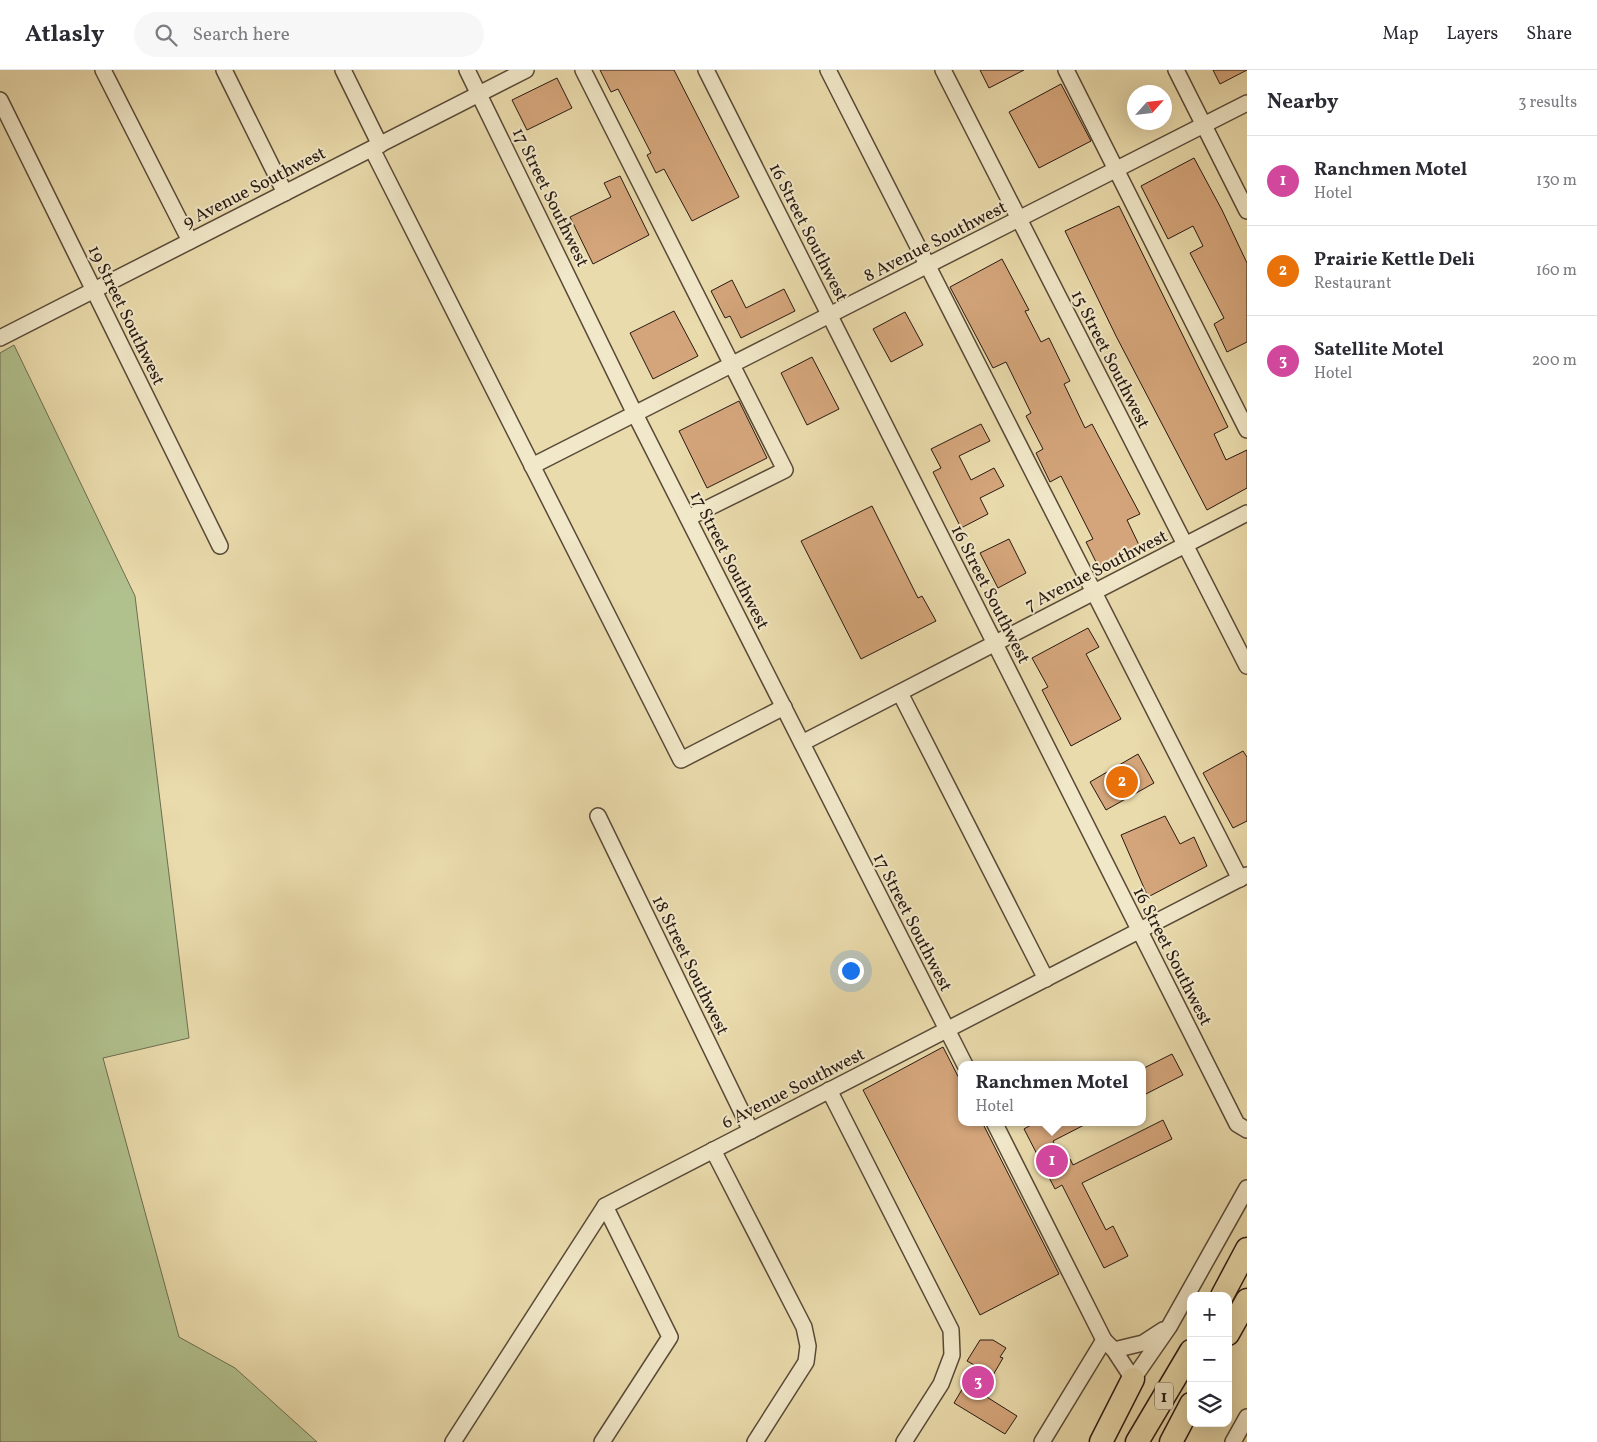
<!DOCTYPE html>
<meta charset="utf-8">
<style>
:root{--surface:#fff;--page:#f7f7f7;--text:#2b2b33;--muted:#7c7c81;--line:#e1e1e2;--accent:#d93025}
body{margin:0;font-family:Vollkorn,serif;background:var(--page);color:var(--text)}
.controls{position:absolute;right:15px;bottom:15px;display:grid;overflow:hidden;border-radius:10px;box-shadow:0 5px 20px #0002}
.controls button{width:45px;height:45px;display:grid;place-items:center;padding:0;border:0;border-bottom:1px solid var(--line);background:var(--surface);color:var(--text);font:25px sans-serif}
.compass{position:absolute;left:1127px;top:15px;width:45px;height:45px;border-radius:50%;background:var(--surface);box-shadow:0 5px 20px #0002;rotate:63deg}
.you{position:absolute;left:850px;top:900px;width:18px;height:18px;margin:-12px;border:4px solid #fff;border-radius:50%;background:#1a73e8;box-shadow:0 0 0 8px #1a73e833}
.badge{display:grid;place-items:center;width:32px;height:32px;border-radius:50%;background:var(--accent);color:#fff;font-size:16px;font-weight:700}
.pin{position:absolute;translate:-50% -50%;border:2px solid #fff;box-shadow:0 1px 5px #0006}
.popup{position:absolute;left:958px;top:991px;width:188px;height:65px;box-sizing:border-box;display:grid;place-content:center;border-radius:10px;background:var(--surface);filter:drop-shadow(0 1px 4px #0005);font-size:16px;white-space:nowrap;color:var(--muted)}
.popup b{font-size:19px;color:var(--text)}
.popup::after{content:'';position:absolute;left:50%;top:100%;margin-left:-10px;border:10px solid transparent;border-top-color:var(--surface)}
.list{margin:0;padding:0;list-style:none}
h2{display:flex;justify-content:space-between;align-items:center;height:65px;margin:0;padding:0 20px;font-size:21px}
h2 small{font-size:16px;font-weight:400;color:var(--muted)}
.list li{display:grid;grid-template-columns:32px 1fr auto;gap:15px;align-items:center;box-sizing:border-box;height:90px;padding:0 20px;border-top:1px solid var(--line)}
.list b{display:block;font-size:19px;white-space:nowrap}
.list p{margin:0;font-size:16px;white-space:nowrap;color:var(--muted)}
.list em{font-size:16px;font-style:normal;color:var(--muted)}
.icon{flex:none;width:28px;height:28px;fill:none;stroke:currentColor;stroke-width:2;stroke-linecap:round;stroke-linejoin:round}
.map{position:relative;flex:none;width:1247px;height:1372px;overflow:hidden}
header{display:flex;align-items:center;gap:30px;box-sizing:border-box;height:70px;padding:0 25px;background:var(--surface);border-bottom:1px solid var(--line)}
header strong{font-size:24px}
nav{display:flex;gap:28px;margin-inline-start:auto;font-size:18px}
.search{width:350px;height:45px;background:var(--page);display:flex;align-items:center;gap:12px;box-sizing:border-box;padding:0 18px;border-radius:28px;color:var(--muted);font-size:19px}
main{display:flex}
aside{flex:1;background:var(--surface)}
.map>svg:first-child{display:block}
.green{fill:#b1c18e;stroke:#6d6d50}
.building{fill:#d4a57a;stroke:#291912}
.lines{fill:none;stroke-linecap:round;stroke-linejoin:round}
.minor-casing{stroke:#594a38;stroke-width:18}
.highway-casing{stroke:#291912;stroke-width:25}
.minor{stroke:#f1e8c9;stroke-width:15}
.highway{stroke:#eadbac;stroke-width:22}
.labels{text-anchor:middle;stroke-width:4;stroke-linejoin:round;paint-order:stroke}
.shield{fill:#f1e8c9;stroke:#655749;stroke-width:1}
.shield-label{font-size:16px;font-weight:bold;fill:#291912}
.street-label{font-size:18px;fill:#291912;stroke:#f1e8c9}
</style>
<header>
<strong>Atlasly</strong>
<div class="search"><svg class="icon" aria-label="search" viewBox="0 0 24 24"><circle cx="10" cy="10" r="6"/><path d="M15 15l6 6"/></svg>Search here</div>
<nav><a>Map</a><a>Layers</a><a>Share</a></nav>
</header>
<main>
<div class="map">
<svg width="1247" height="1372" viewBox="0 0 1247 1372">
<rect width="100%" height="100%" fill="#eadbac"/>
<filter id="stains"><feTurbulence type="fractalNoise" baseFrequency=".004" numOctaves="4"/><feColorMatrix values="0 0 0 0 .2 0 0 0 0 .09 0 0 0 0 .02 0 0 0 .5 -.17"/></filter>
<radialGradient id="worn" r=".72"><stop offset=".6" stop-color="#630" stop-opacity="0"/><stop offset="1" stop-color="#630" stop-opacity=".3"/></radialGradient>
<!-- green -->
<polygon class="green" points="14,275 135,526 189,968 103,988 179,1267 235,1298 317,1372 0,1372 0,283"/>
<!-- building -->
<g class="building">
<polygon points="600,0 674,0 739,127 692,151 664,99 656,103 647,85 651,83 618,19 611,22"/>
<polygon points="980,0 1024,0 989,18"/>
<polygon points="1213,0 1247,0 1220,14"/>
<polygon points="557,8 572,38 527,60 512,30"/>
<polygon points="1061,14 1091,71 1039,98 1009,42"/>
<polygon points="1194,88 1222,140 1247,193 1247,272 1227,282 1214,254 1224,248 1190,183 1203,176 1193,156 1168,169 1141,116"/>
<polygon points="620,106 649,165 593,194 570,147 611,127 604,113"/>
<polygon points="1119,136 1228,357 1214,364 1226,390 1247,380 1247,418 1207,440 1116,266 1065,161"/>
<polygon points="1002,189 1029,240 1025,241 1041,272 1049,268 1070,311 1064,314 1085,358 1092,354 1140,444 1127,450 1139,475 1098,496 1086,472 1093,469 1061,406 1050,412 1036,383 1043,379 1026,346 1031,343 1006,292 993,298 950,217"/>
<polygon points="732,210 746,238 784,219 795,241 741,268 730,246 725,248 711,221"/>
<polygon points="674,241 698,286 653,309 630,263"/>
<polygon points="905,242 923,275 891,292 873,259"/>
<polygon points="812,287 839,339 807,355 781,303"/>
<polygon points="739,331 767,388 707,418 679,361"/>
<polygon points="981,354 990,371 959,386 971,410 994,398 1004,416 980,428 988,444 961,458 933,402 941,398 931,379"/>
<polygon points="872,436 918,528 922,526 936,551 861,589 801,471"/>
<polygon points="1009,469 1026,503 998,518 980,483"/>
<polygon points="1088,558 1099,577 1086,584 1121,649 1071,676 1042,620 1048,617 1032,588"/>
<polygon points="1243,681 1247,687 1247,751 1233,758 1203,703"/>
<polygon points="1138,684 1154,713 1106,740 1090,712"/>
<polygon points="1165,746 1180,774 1194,767 1207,796 1148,827 1121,765"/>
<polygon points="943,977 962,1014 962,1052 982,1052 1059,1204 980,1245 863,1020"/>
<polygon points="1172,984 1183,1005 1142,1026 1142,999"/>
<polygon points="1163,1050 1172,1069 1082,1113 1106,1160 1113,1156 1128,1186 1104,1198 1062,1115 1055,1119 1024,1059 1036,1052 1090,1052 1053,1071 1064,1092 1070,1089 1073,1095"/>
<polygon points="980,1270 993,1270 1006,1278 1000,1287 1003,1288 982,1324 1017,1346 1005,1364 954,1333 976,1296 967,1291"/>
</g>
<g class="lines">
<defs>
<g id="minor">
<polyline points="103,0 190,171"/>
<polyline points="224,0 285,123"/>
<polyline points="343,0 380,75"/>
<polyline points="467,0 635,344 965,995"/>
<polyline points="583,0 785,400 688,448"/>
<polyline points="706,0 1237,1054 1247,1060"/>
<polyline points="828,0 1240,809"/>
<polyline points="943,0 1247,596"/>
<polyline points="1066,0 1247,360"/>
<polyline points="1176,0 1247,141"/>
<polyline points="0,30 220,476"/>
<polyline points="372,79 681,690 784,637"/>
<polyline points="0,268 526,0"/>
<polyline points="532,396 1247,33"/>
<polyline points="900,623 1046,909"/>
<polyline points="802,673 1247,443"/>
<polyline points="598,746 751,1061"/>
<polyline points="829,1020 951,1260 952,1285 941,1314 904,1372"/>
<polyline points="994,1052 1104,1270 1114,1280 1133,1309 1169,1257 1247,1118"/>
<polyline points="713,1080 804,1257 808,1276 806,1292 755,1372"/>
<polyline points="1114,1280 1143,1273 1163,1260"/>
<polyline points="453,1372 605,1136 1247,805"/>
<polyline points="602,1372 670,1267 605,1136"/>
<polyline points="1042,1372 1104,1270"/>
<polyline points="1233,1372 1247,1347"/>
</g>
<g id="highway">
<polyline points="1222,1226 1247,1179"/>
<polyline points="1228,1264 1247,1230"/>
<polyline points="1101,1372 1133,1309"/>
<polyline points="1137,1372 1191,1281"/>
<polyline points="1171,1372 1191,1334"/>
</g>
</defs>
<!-- minor casing -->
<use href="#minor" class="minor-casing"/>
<!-- highway casing -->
<use href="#highway" class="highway-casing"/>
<!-- minor -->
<use href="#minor" class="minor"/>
<!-- highway -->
<use href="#highway" class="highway"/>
</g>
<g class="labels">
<!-- shield labels -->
<rect class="shield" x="1155" y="1312.5" width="18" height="27" rx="4"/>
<g class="shield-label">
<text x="1164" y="1332">1</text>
</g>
<!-- street labels -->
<g class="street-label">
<text transform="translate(254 117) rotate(-27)" y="6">9 Avenue Southwest</text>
<text transform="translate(551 127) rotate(64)" y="6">17 Street Southwest</text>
<text transform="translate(809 162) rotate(63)" y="6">16 Street Southwest</text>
<text transform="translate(935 171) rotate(-27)" y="6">8 Avenue Southwest</text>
<text transform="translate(127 245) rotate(64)" y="6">19 Street Southwest</text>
<text transform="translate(1111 289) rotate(63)" y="6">15 Street Southwest</text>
<text transform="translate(730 490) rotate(63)" y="6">17 Street Southwest</text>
<text transform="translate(1096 500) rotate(-27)" y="6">7 Avenue Southwest</text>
<text transform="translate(991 524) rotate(63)" y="6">16 Street Southwest</text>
<text transform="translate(913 852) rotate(63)" y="6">17 Street Southwest</text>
<text transform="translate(1173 886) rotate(63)" y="6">16 Street Southwest</text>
<text transform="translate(691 895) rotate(64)" y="6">18 Street Southwest</text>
<text transform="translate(793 1018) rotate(-27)" y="6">6 Avenue Southwest</text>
</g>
</g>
<rect width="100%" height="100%" filter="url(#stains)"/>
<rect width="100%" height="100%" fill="url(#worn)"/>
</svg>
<div class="controls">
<button>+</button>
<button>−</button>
<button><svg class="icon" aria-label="layers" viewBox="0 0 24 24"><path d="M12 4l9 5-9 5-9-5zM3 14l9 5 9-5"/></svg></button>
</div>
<svg class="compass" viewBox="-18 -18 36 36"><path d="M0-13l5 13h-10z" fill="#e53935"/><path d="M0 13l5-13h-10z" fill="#7c7c81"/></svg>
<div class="you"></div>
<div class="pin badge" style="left:1052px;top:1091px;background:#d1479c">1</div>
<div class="popup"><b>Ranchmen Motel</b>Hotel</div>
<div class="pin badge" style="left:1122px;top:712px;background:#e8710a">2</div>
<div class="pin badge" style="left:978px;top:1312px;background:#d1479c">3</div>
</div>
<aside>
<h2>Nearby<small>3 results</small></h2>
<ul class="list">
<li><span class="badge" style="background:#d1479c">1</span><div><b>Ranchmen Motel</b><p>Hotel</p></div><em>130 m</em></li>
<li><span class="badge" style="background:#e8710a">2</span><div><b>Prairie Kettle Deli</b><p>Restaurant</p></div><em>160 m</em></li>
<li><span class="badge" style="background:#d1479c">3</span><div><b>Satellite Motel</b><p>Hotel</p></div><em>200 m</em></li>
</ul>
</aside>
</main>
